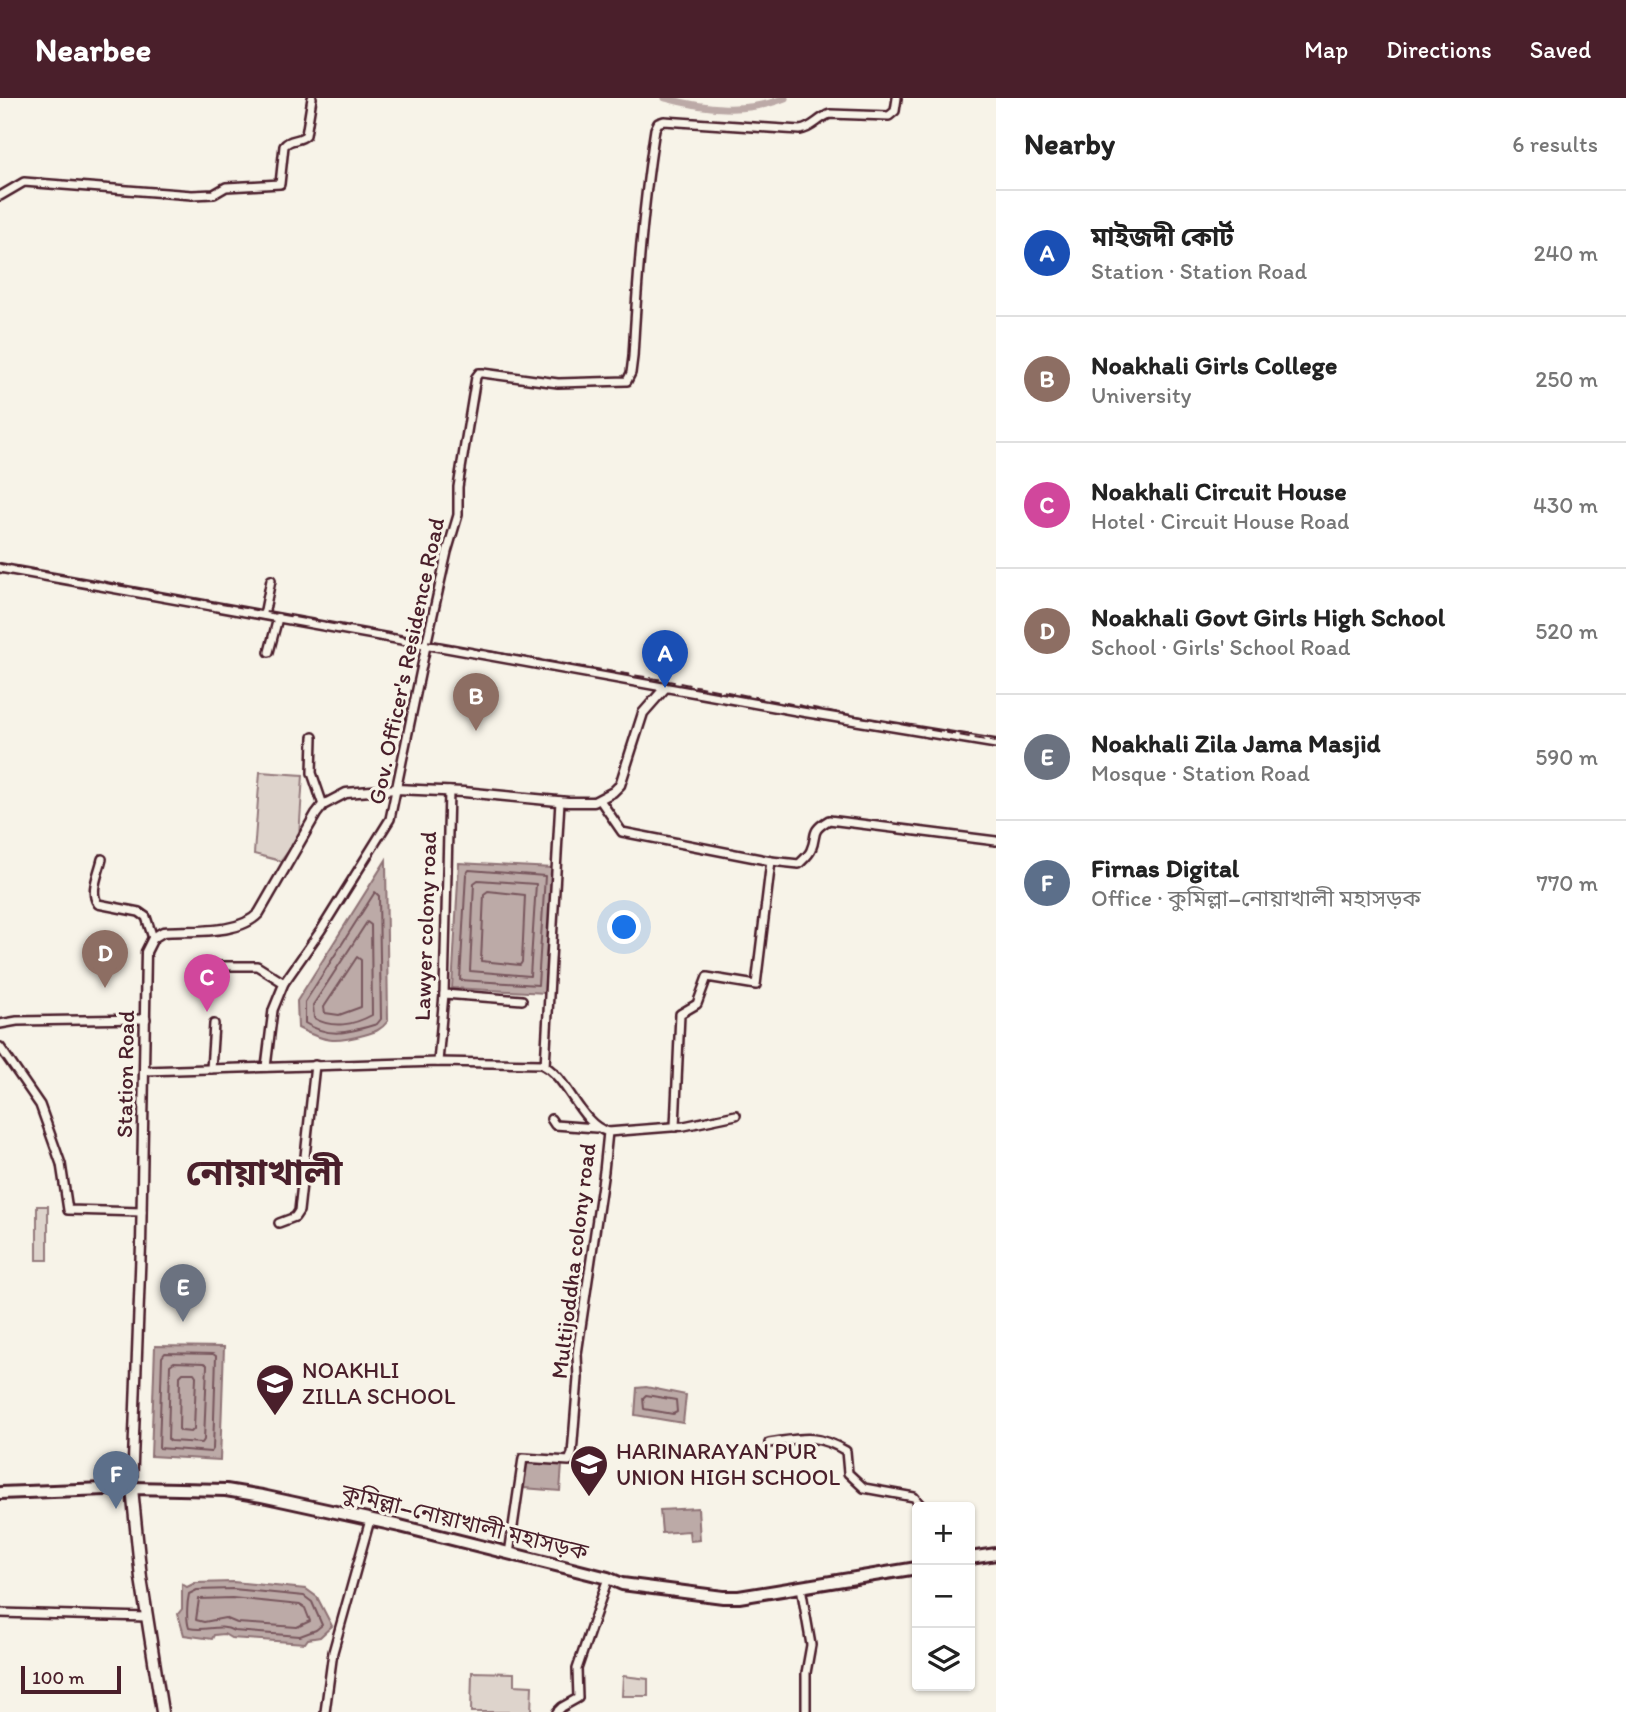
<!DOCTYPE html>
<meta charset="utf-8">
<style>
:root{--surface:#fff;--page:#f6f6f6;--text:#222;--muted:#767676;--line:#e0e0e0;--accent:#4a1f2b}
body{margin:0;font-family:Itim,"Noto Sans Bengali",sans-serif;background:var(--page);color:var(--text)}
.controls{position:absolute;right:21px;bottom:21px;display:grid;overflow:hidden;border-radius:7px;box-shadow:0 2px 5px #0004}
.controls button{width:63px;height:63px;display:grid;place-items:center;padding:0;border:0;border-bottom:2px solid var(--line);background:var(--surface);color:var(--text);font:35px sans-serif}
.scale{position:absolute;left:21px;bottom:18px;width:100px;box-sizing:border-box;padding-left:7px;border:4px solid #4a1f2b;border-top:0;font-size:19px;line-height:24px;white-space:nowrap;color:#4a1f2b;-webkit-text-stroke:5px #f7f3e8;paint-order:stroke}
.you{position:absolute;left:625px;top:830px;width:24px;height:24px;margin:-18px;border:5px solid #fff;border-radius:50%;background:#1a73e8;box-shadow:0 0 0 10px #1a73e833}
.badge{display:grid;place-items:center;width:46px;height:46px;border-radius:50%;background:var(--accent);color:#fff;font-size:23px;font-weight:700}
.pin{position:absolute;translate:-50% -58px;filter:drop-shadow(0 2px 4px #0008)}
.pin::after{content:'';position:absolute;top:37px;width:24px;height:21px;background:inherit;clip-path:polygon(0 0,100% 0,50% 100%)}
.list{margin:0;padding:0;list-style:none}
h2{display:flex;justify-content:space-between;align-items:center;height:91px;margin:0;padding:0 28px;font-size:30px}
h2 small{font-size:23px;font-weight:400;color:var(--muted)}
.list li{display:grid;grid-template-columns:46px 1fr auto;gap:21px;align-items:center;box-sizing:border-box;height:126px;padding:0 28px;border-top:2px solid var(--line)}
.list b{display:block;font-size:26px;white-space:nowrap}
.list p{margin:0;font-size:23px;white-space:nowrap;color:var(--muted)}
.list em{font-size:23px;font-style:normal;color:var(--muted)}
.icon{flex:none;width:38px;height:38px;fill:none;stroke:currentColor;stroke-width:2;stroke-linecap:round;stroke-linejoin:round}
.map{position:relative;flex:none;width:996px;height:1614px;overflow:hidden}
header{display:flex;align-items:center;gap:42px;box-sizing:border-box;height:98px;padding:0 35px;background:var(--accent);color:#fff}
header strong{font-size:33px}
nav{display:flex;gap:38px;margin-inline-start:auto;font-size:24px}
main{display:flex}
aside{flex:1;background:var(--surface)}
.map>svg:first-child{display:block}
.green{fill:#ded4cc;stroke:#947a7c;stroke-width:2}
.water{fill:#bcaaa7;stroke:#8e7275;stroke-width:2}
.lines{fill:none;stroke-linecap:round;stroke-linejoin:round}
.shore{stroke:#78575d;stroke-width:2}
.canal{stroke:#bcaaa7;stroke-width:7}
.minor-casing{stroke:#4a1f2b;stroke-width:12}
.tertiary-casing{stroke:#4a1f2b;stroke-width:13}
.secondary-casing{stroke:#4a1f2b;stroke-width:15}
.trunk-casing{stroke:#4a1f2b;stroke-width:16}
.minor{stroke:#f7f3e8;stroke-width:7}
.tertiary{stroke:#f7f3e8;stroke-width:8}
.secondary{stroke:#f7f3e8;stroke-width:10}
.trunk{stroke:#f7f3e8;stroke-width:10}
.rail{stroke:#4a1f2b;stroke-width:2;stroke-dasharray:10 5;stroke-linecap:butt}
.labels{text-anchor:middle;stroke-width:6;stroke-linejoin:round;paint-order:stroke}
.street-label{font-size:23px;fill:#4a1f2b;stroke:#f7f3e8}
.poi-label{font-size:23px;fill:#4a1f2b;stroke:#f7f3e8;text-anchor:start}
.town-label{font-size:37px;font-weight:bold;fill:#4a1f2b;stroke:#f7f3e8}
</style>
<header>
<strong>Nearbee</strong>
<nav><a>Map</a><a>Directions</a><a>Saved</a></nav>
</header>
<main>
<div class="map">
<svg width="996" height="1614" viewBox="0 0 996 1614">
<rect width="100%" height="100%" fill="#f7f3e8"/>
<filter id="ink" filterUnits="userSpaceOnUse"><feTurbulence type="fractalNoise" baseFrequency=".0143" numOctaves="2"/><feDisplacementMap in="SourceGraphic" scale="14" xChannelSelector="R" yChannelSelector="G"/><feConvolveMatrix kernelMatrix="1 2 1 2 8 2 1 2 1" color-interpolation-filters="sRGB"/></filter>
<g filter="url(#ink)">
<!-- green -->
<g class="green">
<polygon points="260,674 303,677 299,739 281,763 254,756"/>
<rect x="37" y="1108" width="11" height="54"/>
<polygon points="472,1574 514,1575 514,1587 532,1588 531,1614 471,1614"/>
<polygon points="623,1578 648,1581 648,1598 622,1598"/>
</g>
<!-- water -->
<g class="water">
<path d="M386 762 388 923C381 932 375 934 364 937 335 945 325 944 298 930L297 903Z"/>
<polygon points="459,765 553,770 546,895 452,890"/>
<polygon points="155,1248 224,1249 220,1362 151,1358"/>
<polygon points="646,1289 686,1297 683,1325 635,1317 637,1290"/>
<polygon points="527,1365 562,1367 560,1393 524,1390"/>
<polygon points="698,1410 700,1442 690,1443 689,1433 662,1435 660,1412"/>
<polygon points="233,1484 306,1491 317,1499 332,1528 320,1539 308,1541 305,1545 231,1540 224,1536 214,1537 212,1541 184,1537 178,1516 182,1511 182,1486 187,1489 195,1485"/>
</g>
<g class="lines">
<!-- shore -->
<g class="shore">
<polygon points="469,772 545,778 538,887 460,882 466,776"/>
<polygon points="478,782 536,786 530,878 470,873 474,785"/>
<polygon points="488,793 525,797 522,864 520,867 481,863 484,796"/>
<path d="M375 794 379 798 381 921 377 926C350 934 330 941 305 925V904Z"/>
<path d="M367 824 371 827 372 917C354 927 332 931 314 920L313 907Z"/>
<polygon points="357,859 361,862 361,909 339,917 325,915 324,909"/>
<polygon points="165,1255 213,1256 216,1258 213,1351 211,1354 159,1350 162,1259"/>
<polygon points="174,1264 204,1265 207,1267 204,1342 202,1345 171,1343 168,1341 170,1267"/>
<polygon points="183,1275 194,1275 196,1278 194,1331 191,1334 181,1333 179,1331 180,1278"/>
<polygon points="646,1297 676,1302 677,1314 673,1316 644,1311 643,1300"/>
<path d="M233 1491 304 1498 312 1504 322 1527 316 1532 300 1538 234 1533C219 1525 206 1534 189 1530 186 1521 187 1505 189 1496L197 1492Z"/>
<polygon points="232,1500 300,1507 305,1510 310,1523 297,1529 237,1525 225,1520 204,1524 196,1522 199,1501"/>
</g>
<!-- canal -->
<path class="canal" d="M665 0C705 11 745 16 785 0"/>
<defs>
<g id="minor">
<path d="M0 98 24 84 192 97 214 96 226 89 280 86 284 48C290 40 299 44 306 37L312 0"/>
<polyline points="0,470 802,614 996,646"/>
<polyline points="264,517 271,482"/>
<polyline points="269,554 278,520"/>
<polyline points="313,639 312,675 323,707"/>
<polyline points="600,702 622,734 771,763 756,887 707,879 697,906 680,916 675,1029"/>
<path d="M102 761C99 775 89 794 98 806L139 814 146 819 153 840"/>
<path d="M771 763 799 766C803 762 809 757 811 752 818 736 809 734 829 722L996 743"/>
<polyline points="200,868 257,868 284,885"/>
<polyline points="444,896 522,902"/>
<polyline points="0,926 17,923 146,921"/>
<polyline points="0,949 40,1007 61,1066 68,1112 142,1114"/>
<polyline points="438,964 444,896 449,693"/>
<polyline points="545,968 560,703"/>
<path d="M266 969 273 912 284 885 321 832 390 721 427 543 447 454 458 417V389L476 279 479 275H483L558 285 627 283 631 275 633 259C637 183 643 107 655 31L658 25 664 23 800 32C813 30 818 20 830 16L889 18 895 13 897 0"/>
<polyline points="211,971 214,926"/>
<path d="M145 973 438 964 541 966C568 978 579 1026 608 1034L684 1028 736 1017"/>
<polyline points="551,1021 555,1027 596,1030"/>
<polyline points="279,1125 295,1119 299,1113 315,967"/>
<path d="M769 1345C803 1340 815 1335 846 1353L848 1375 864 1390 914 1399 922 1409"/>
<polyline points="509,1456 523,1360 569,1363 572,1356 578,1280 577,1256 604,1073 608,1034"/>
<polyline points="801,1489 811,1547 806,1575 806,1614"/>
<polyline points="0,1515 147,1519"/>
<polyline points="325,1614 333,1554 370,1422"/>
<polyline points="557,1614 562,1609 578,1600 577,1571 608,1480"/>
</g>
<path id="tertiary" d="M132 1390 141 1147 146 854 153 840 163 834C193 832 239 837 259 815L316 716 323 707 346 695 396 691 464 694 568 704H594L613 694 620 687 643 615 665 590"/>
<polyline id="secondary" points="132,1390 141,1480 162,1614"/>
<g id="trunk">
<polyline points="0,1395 132,1390 226,1392 262,1398 400,1428 608,1480 622,1486 723,1499 739,1499 917,1470"/>
<polyline points="970,1460 996,1456"/>
</g>
</defs>
<!-- minor casing -->
<use href="#minor" class="minor-casing"/>
<!-- tertiary casing -->
<use href="#tertiary" class="tertiary-casing"/>
<!-- secondary casing -->
<use href="#secondary" class="secondary-casing"/>
<!-- trunk casing -->
<use href="#trunk" class="trunk-casing"/>
<!-- minor -->
<use href="#minor" class="minor"/>
<!-- tertiary -->
<use href="#tertiary" class="tertiary"/>
<!-- secondary -->
<use href="#secondary" class="secondary"/>
<!-- trunk -->
<use href="#trunk" class="trunk"/>
<!-- rail -->
<polyline class="rail" points="0,466 427,543 663,582 996,644"/>
</g>
</g>
<!-- icons -->
<defs>
<symbol id="school-pin" viewBox="-11 -11 22 30"><path d="M0 17L-7.5 6A9.5 9.5 0 1 1 7.5 6Z" fill="#4a1f2b" stroke="#f7f3e8"/><path d="M0-5L7-2L0 1L-7-2ZM-4 1L0 2.5L4 1V4Q0 6-4 4Z" fill="#fff"/></symbol>
</defs>
<g fill-rule="evenodd">
<use href="#school-pin" x="253" y="1263" width="44" height="60"/>
<use href="#school-pin" x="567" y="1344" width="44" height="60"/>
</g>
<g class="labels">
<!-- street labels -->
<g class="street-label">
<text transform="translate(406 563) rotate(-78)" y="8">Gov. Officer's Residence Road</text>
<text transform="translate(425 828) rotate(-88)" y="8">Lawyer colony road</text>
<text transform="translate(125 976) rotate(-89)" y="8">Station Road</text>
<text transform="translate(573 1163) rotate(-83)" y="8">Multijoddha colony road</text>
<text transform="translate(465 1424) rotate(14)" y="8">কুমিল্লা–নোয়াখালী মহাসড়ক</text>
</g>
<!-- poi labels -->
<g class="poi-label">
<text x="302" y="1280">NOAKHLI<tspan x="302" dy="26">ZILLA SCHOOL</tspan></text>
<text x="616" y="1361">HARINARAYAN PUR<tspan x="616" dy="26">UNION HIGH SCHOOL</tspan></text>
</g>
<!-- town labels -->
<g class="town-label">
<text x="264" y="1087">নোয়াখালী</text>
</g>
</g>
</svg>
<div class="controls">
<button>+</button>
<button>−</button>
<button><svg class="icon" aria-label="layers" viewBox="0 0 24 24"><path d="M12 4l9 5-9 5-9-5zM3 14l9 5 9-5"/></svg></button>
</div>
<div class="scale">100 m</div>
<div class="you"></div>
<div class="pin badge" style="left:665px;top:590px;background:#1a4fb4">A</div>
<div class="pin badge" style="left:476px;top:633px;background:#8d6e63">B</div>
<div class="pin badge" style="left:207px;top:914px;background:#d1479c">C</div>
<div class="pin badge" style="left:105px;top:890px;background:#8d6e63">D</div>
<div class="pin badge" style="left:183px;top:1224px;background:#6b7280">E</div>
<div class="pin badge" style="left:116px;top:1411px;background:#5c6f8a">F</div>
</div>
<aside>
<h2>Nearby<small>6 results</small></h2>
<ul class="list">
<li><span class="badge" style="background:#1a4fb4">A</span><div><b>মাইজদী কোর্ট</b><p>Station · Station Road</p></div><em>240 m</em></li>
<li><span class="badge" style="background:#8d6e63">B</span><div><b>Noakhali Girls College</b><p>University</p></div><em>250 m</em></li>
<li><span class="badge" style="background:#d1479c">C</span><div><b>Noakhali Circuit House</b><p>Hotel · Circuit House Road</p></div><em>430 m</em></li>
<li><span class="badge" style="background:#8d6e63">D</span><div><b>Noakhali Govt Girls High School</b><p>School · Girls' School Road</p></div><em>520 m</em></li>
<li><span class="badge" style="background:#6b7280">E</span><div><b>Noakhali Zila Jama Masjid</b><p>Mosque · Station Road</p></div><em>590 m</em></li>
<li><span class="badge" style="background:#5c6f8a">F</span><div><b>Firnas Digital</b><p>Office · কুমিল্লা–নোয়াখালী মহাসড়ক</p></div><em>770 m</em></li>
</ul>
</aside>
</main>
